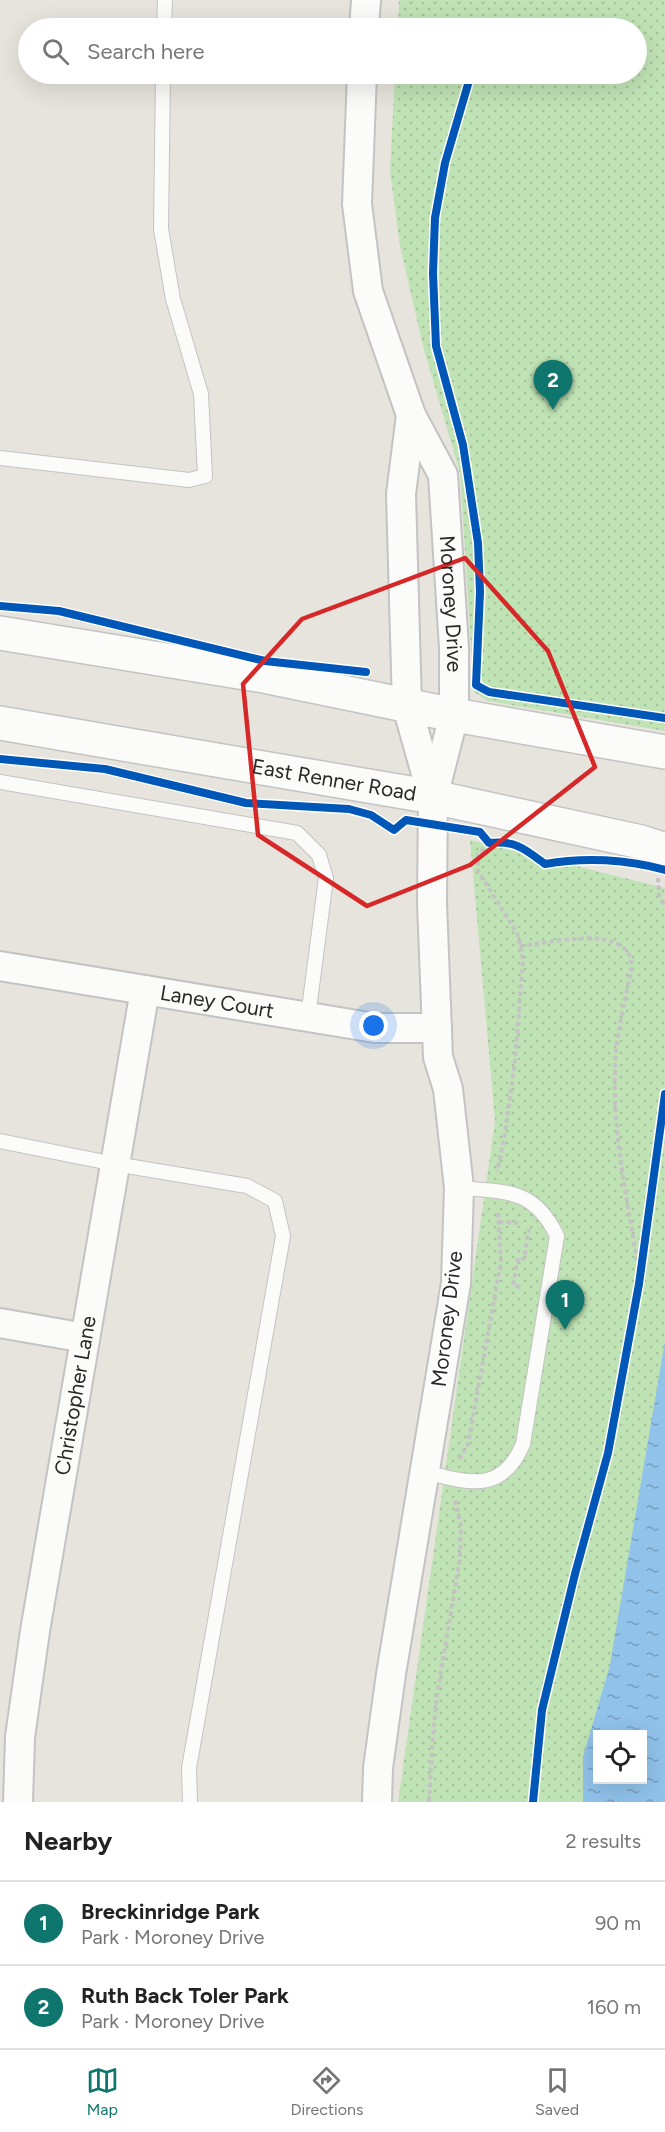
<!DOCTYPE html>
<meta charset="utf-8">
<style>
:root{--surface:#fff;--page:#f6f6f6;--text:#222;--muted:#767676;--line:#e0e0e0;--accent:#0f766e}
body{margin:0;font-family:Figtree,sans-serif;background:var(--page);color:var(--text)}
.controls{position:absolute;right:18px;bottom:18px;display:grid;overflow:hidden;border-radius:0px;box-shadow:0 6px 24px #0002}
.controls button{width:54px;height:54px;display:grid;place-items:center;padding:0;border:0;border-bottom:2px solid var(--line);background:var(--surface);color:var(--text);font:30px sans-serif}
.you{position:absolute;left:374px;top:1026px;width:21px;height:21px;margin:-15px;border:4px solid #fff;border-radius:50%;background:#1a73e8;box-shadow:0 0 0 9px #1a73e833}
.badge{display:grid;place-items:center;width:39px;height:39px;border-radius:50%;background:var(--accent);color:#fff;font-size:20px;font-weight:700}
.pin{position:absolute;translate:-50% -50px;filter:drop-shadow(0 2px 3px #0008)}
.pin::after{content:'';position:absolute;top:32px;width:21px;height:18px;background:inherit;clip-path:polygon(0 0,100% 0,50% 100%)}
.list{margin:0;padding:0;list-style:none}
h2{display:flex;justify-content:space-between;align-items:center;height:78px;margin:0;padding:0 24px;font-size:26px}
h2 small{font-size:20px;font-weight:400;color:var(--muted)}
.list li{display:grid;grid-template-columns:39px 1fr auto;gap:18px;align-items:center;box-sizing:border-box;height:84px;padding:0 24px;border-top:2px solid var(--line)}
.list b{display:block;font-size:22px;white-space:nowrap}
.list p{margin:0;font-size:20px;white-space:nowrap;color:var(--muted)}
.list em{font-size:20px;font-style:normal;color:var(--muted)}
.icon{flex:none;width:33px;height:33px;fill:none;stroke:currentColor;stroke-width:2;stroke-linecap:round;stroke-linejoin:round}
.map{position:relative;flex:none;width:665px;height:1802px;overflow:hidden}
.search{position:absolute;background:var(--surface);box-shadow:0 6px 24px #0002;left:18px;right:18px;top:18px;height:66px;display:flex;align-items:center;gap:15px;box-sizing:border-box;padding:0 21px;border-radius:33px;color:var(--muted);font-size:22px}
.sheet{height:246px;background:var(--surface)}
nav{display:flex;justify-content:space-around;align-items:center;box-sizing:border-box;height:84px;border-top:2px solid var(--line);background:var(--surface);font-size:16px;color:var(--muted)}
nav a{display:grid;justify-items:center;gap:3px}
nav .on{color:var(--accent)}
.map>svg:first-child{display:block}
.park{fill:url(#park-dots);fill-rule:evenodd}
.water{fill:url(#water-ripples);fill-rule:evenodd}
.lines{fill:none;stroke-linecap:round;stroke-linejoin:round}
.lane-casing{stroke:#c4c3c3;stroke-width:16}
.street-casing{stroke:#c4c3c3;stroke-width:32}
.secondary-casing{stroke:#c4c3c3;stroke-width:36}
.path{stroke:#c4c3c3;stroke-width:4;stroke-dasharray:4.5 3;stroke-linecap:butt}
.lane{stroke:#fbfbfa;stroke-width:14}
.street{stroke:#fbfbfa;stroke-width:28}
.secondary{stroke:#fbfbfa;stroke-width:33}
.cycleway-casing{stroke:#fff;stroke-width:11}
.cycleway{stroke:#0057b8;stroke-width:8}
.marked{fill:none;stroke:#d62828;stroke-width:4.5;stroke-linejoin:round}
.labels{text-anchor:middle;stroke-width:4.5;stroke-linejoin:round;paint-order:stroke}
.street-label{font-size:21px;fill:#282828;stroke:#fff}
</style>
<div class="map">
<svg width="665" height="1802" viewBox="0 0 665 1802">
<defs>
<pattern id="park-dots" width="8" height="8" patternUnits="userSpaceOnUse" patternTransform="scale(1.5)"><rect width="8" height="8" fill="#c0e3b5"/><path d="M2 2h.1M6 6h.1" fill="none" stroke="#a5c39c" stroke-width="1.8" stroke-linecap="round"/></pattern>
<pattern id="water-ripples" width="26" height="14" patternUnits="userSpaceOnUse" patternTransform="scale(1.5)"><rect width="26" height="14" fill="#90c2ea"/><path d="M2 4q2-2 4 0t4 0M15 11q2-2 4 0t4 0" fill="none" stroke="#769ebe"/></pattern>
</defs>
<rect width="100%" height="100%" fill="#e7e4dd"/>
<!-- park -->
<g class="park">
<polygon points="399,0 665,0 665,731 488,701 474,692 460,473 423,346 400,246 390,171 395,74 636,74 636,28 398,28"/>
<path d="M470 840 665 888V1802H398L495 1121ZM598 1734H642V1780H598Z"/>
</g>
<!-- water -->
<path class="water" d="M665 1341V1802H583V1757L610 1665ZM598 1734H642V1780H598Z"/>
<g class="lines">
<defs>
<g id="lane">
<polyline points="164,28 165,0"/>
<polyline points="0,458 189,480 205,476 201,394 173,299 161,229 163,74"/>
<polyline points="0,782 297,833 319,855 326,878 308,1017"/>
<polyline points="0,1141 115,1164 247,1186 275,1201 283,1236 189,1768 190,1802"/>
<path d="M425 1472C468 1483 502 1494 523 1444L557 1236C534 1188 506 1192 459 1188"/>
</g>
<g id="street">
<polyline points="364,28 366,0"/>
<path id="s1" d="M362 74 357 204 368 291 411 415 443 475 454 648V715L433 797 432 903 438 1057 448 1089 459 1188 456 1283 391 1674 378 1768 377 1802"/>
<polyline points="411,415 401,494 407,706 432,795"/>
<path id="s2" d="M0 966 375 1028H437"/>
<polyline points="0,1323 85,1338"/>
<path id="s3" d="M18 1802 20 1737 35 1631 145 990"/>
</g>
<g id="secondary">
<polyline points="0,633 264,676 454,715 665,752"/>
<path id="s4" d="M0 723 433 797 641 842 665 850"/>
</g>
</defs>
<!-- lane casing -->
<use href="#lane" class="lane-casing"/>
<!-- street casing -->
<use href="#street" class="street-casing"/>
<!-- secondary casing -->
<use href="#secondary" class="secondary-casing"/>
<!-- path -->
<g class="path">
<polyline points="489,843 478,855 478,871 518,935 523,960 515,1061 504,1141 497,1171"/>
<polyline points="658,878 659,895 665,907"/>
<path d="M520 946C550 943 627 922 632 965 626 997 616 1034 615 1065 612 1137 629 1207 640 1278"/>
<polyline points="499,1222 522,1223"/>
<polyline points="520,1287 513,1285 518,1258 524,1259 529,1229"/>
<polyline points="459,1459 468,1444 501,1262 498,1212"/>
<polyline points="429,1802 432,1747 437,1695 460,1558 461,1527 455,1500"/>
</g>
<!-- lane -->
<use href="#lane" class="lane"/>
<!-- street -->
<use href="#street" class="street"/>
<!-- secondary -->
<use href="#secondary" class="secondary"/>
<defs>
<g id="cycleway">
<polyline points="471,74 445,163 435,218 433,273 436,346 463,445 478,543 480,592 476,685 489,692 665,718"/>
<polyline points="0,606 59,611 265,661 366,672"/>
<path d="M0 759 105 769 246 803 349 809 371 815 394 830 406 820 480 832 489 843C515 840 525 849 545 864 584 857 627 859 665 870"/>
<polyline points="533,1802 542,1710 575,1574 608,1453 639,1284 665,1094"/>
</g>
</defs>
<!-- cycleway casing -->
<use href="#cycleway" class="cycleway-casing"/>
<!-- cycleway -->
<use href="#cycleway" class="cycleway"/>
</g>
<!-- marked area -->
<path class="marked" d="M465 558 548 651 595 767 470 865 367 906 258 835 243 684 302 619Z"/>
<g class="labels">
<!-- street labels -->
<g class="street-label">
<text dy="7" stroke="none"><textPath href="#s1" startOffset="546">Moroney Drive</textPath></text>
<text dy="7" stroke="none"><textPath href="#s4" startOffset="339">East Renner Road</textPath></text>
<text dy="7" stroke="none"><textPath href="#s2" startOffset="220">Laney Court</textPath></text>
<text transform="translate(447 1319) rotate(-83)" y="7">Moroney Drive</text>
<text dy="7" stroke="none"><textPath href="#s3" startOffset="411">Christopher Lane</textPath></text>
</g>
</g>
</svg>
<div class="controls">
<button><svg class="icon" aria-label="locate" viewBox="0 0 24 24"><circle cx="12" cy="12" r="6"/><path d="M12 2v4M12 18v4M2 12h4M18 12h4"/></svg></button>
</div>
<div class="you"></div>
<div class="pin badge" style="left:565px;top:1330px">1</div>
<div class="pin badge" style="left:553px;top:410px">2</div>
<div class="search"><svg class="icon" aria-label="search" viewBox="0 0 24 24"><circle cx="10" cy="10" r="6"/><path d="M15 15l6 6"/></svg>Search here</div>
</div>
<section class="sheet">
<h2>Nearby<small>2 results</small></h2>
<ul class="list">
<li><span class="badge">1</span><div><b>Breckinridge Park</b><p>Park · Moroney Drive</p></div><em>90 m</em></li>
<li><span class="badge">2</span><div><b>Ruth Back Toler Park</b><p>Park · Moroney Drive</p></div><em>160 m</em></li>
</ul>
</section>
<nav>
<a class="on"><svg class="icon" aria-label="map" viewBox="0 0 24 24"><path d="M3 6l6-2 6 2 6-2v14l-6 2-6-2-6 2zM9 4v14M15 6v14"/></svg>Map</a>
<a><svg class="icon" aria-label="directions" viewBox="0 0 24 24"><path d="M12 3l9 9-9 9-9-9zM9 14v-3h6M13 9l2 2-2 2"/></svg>Directions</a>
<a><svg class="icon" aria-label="saved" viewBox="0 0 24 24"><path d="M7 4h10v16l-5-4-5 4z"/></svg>Saved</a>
</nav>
